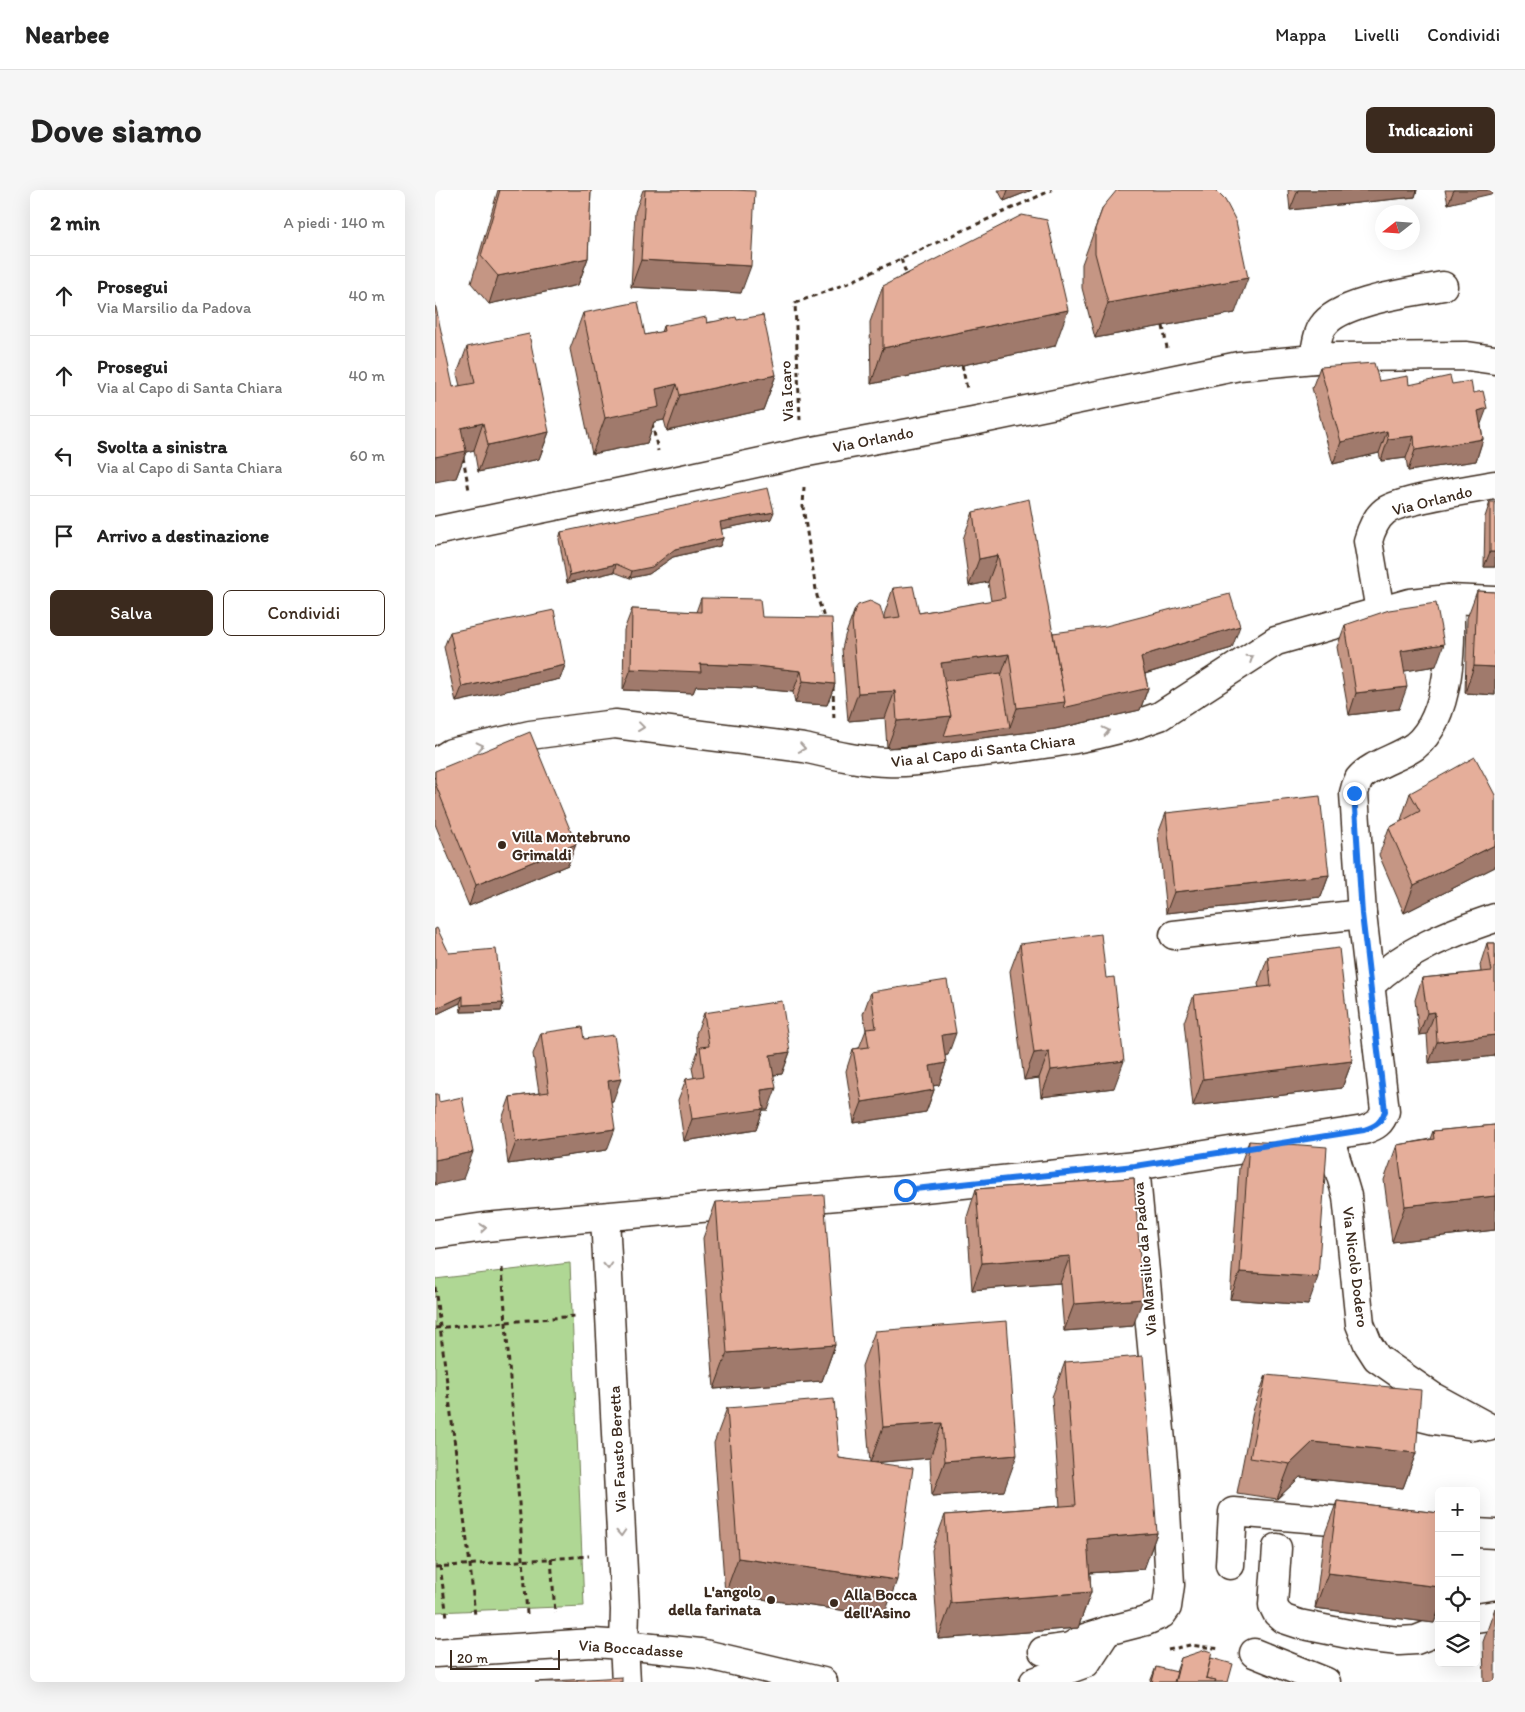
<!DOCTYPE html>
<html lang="it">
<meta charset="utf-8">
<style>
:root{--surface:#fff;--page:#f6f6f6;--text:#222;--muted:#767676;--line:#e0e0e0;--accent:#3b2a1e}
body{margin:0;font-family:Itim,sans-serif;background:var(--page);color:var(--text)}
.controls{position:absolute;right:15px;bottom:15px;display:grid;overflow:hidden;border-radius:8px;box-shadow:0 5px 20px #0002}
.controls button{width:45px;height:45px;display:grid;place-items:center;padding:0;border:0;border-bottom:1px solid var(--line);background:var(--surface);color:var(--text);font:25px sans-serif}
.compass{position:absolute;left:940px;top:15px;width:45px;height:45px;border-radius:50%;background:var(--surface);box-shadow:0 5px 20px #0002;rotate:253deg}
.scale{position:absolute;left:15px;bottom:12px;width:110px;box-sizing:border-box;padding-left:5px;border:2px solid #3b2a1e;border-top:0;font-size:14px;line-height:18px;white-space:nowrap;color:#3b2a1e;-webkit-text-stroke:4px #fff;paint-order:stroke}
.stop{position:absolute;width:15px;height:15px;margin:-11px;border:4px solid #1a73e8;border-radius:50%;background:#fff}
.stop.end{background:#1a73e8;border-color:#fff;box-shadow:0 1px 5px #0008}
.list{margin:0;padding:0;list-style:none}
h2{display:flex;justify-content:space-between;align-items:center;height:65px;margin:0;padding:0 20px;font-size:21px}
h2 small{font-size:16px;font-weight:400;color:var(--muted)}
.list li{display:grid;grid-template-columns:32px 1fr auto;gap:15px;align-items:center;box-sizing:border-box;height:80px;padding:0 20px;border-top:1px solid var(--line)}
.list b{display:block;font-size:19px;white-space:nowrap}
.list p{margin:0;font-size:16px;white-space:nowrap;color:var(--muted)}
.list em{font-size:16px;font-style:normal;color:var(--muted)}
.actions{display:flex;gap:10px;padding:15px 20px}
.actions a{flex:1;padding:11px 0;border:1px solid var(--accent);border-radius:8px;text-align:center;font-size:18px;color:var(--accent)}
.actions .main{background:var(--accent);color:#fff}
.icon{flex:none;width:28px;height:28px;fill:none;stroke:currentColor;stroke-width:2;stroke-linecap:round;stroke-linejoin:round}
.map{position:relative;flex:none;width:1060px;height:1492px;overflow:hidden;border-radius:8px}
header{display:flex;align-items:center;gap:30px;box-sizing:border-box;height:70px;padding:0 25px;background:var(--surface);border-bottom:1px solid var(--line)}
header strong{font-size:24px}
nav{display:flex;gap:28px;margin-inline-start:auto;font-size:18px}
.intro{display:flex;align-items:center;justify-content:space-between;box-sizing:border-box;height:120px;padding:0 30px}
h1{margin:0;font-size:35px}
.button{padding:12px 22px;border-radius:8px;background:var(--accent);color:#fff;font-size:18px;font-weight:700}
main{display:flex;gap:30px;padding:0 30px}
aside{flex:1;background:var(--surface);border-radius:8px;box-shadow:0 5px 20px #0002}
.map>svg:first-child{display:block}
.green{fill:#afd794;stroke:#758059}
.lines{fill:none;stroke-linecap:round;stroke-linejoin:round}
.minor-casing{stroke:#3b2a1e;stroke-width:31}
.path{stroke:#3b2a1e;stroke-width:3;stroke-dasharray:5 4;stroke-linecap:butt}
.minor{stroke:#fff;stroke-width:28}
.wall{fill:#c59684;stroke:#3b2a1e}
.shaded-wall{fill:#a07a6c;stroke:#3b2a1e}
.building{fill:#e5ae9a;stroke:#3b2a1e}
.oneway{stroke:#a79f9a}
.route{stroke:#1a73e8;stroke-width:6}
.poi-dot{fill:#3b2a1e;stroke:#fff;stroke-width:2}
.labels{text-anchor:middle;stroke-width:4;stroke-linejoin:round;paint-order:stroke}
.street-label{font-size:16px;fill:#3b2a1e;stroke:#fff}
.poi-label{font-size:16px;font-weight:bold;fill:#3b2a1e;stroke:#fff;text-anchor:start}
</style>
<header>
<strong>Nearbee</strong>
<nav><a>Mappa</a><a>Livelli</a><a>Condividi</a></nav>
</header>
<div class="intro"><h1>Dove siamo</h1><a class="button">Indicazioni</a></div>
<main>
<aside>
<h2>2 min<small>A piedi · 140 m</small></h2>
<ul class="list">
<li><svg class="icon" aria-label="ahead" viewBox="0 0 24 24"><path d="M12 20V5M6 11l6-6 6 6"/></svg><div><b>Prosegui</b><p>Via Marsilio da Padova</p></div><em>40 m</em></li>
<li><svg class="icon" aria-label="ahead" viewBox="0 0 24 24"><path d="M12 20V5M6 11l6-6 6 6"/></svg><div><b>Prosegui</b><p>Via al Capo di Santa Chiara</p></div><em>40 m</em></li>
<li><svg class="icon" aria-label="left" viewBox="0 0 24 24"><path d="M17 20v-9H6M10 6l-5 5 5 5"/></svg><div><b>Svolta a sinistra</b><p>Via al Capo di Santa Chiara</p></div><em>60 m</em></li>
<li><svg class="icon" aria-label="arrive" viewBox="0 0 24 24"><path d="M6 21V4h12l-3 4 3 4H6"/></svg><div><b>Arrivo a destinazione</b></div></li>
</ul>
<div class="actions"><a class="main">Salva</a><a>Condividi</a></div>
</aside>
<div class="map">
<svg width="1060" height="1492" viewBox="0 0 1060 1492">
<rect width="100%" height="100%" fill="#fff"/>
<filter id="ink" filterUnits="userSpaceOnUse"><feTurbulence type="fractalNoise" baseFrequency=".02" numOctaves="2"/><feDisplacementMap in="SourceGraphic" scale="10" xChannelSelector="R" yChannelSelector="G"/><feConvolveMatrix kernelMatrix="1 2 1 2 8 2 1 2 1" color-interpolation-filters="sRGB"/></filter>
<g filter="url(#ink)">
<!-- green -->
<polygon class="green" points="135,1073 149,1416 0,1422 0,1089"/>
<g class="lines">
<defs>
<g id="minor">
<path d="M879 169C881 159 882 144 888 136 904 111 979 102 1008 96"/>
<polyline points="0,341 230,293 367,263 538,231 804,176 901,167 1032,166 1060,170"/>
<path d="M945 421 933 351C936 340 941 328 950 321 965 310 1038 299 1060 295"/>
<path d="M0 573 16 563 95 545 180 534 369 558C395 564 423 571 451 572 478 574 504 567 531 564 596 556 662 550 725 526L841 451 975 413 1014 409 1060 411"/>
<polyline points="739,745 927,724"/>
<path d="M935 795C972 760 1012 744 1060 728"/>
<polyline points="894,946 912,1006 925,1134 933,1154 942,1168 998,1207 1053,1237"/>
<path d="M700 976 929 940C941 936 946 933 950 921L927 724 919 603C920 598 922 593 924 589 936 574 964 568 980 556 1016 527 1017 451 1014 409"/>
<polyline points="170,1027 190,1420 189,1455 191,1492"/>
<polyline points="0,1044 50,1037 470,1000 700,976 729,1283 735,1395 732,1417 727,1424 711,1431 672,1441 650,1448 635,1457 608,1461"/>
<polyline points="949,1218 998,1230 1039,1236"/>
<polyline points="1041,1343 1060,1344"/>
<polyline points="842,1358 838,1415 842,1423 849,1429 864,1434 928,1447 964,1451 981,1450 1004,1441"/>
<polyline points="795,1375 798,1322 1004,1339"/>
<polyline points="1041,1428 1060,1425"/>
<polyline points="0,1463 158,1453 189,1455 265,1463 388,1492"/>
<polyline points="819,1463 891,1492"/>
<polyline points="599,1492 651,1473 672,1441"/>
</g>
</defs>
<!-- minor casing -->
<use href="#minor" class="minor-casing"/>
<!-- path -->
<g class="path">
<polyline points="466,69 472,86"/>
<polyline points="728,136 732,158"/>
<polyline points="527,175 532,199"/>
<polyline points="365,230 360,113 413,93 617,0"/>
<polyline points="217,233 223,261"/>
<polyline points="28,267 34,300"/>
<polyline points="369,297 368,317 382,406 390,431"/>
<polyline points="398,496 399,532"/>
<polyline points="67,1078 92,1424"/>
<polyline points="0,1097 35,1375 40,1426"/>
<polyline points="0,1138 141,1126"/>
<polyline points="116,1369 120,1423"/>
<polyline points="5,1376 12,1427"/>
<polyline points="0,1377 154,1366"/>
<polyline points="733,1460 755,1455 786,1459"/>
</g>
<!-- minor -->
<use href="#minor" class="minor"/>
</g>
<!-- wall -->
<g class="wall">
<polygon points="63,0 156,0 153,68 143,95 54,114 36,93"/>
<polygon points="208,0 298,0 306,103 196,97 200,22"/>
<polygon points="563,0 597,0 569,11"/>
<polygon points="853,0 982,0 980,7 855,20"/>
<polygon points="1010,0 1060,0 1013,14"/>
<polygon points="668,17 800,123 660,148 647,98 647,74"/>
<polygon points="448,96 620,156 436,194 435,132"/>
<polygon points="148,123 210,145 226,142 228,136 302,130 341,185 328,220 232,241 229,230 219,232 212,253 157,264 135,159"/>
<polygon points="32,157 114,242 104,269 43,282 39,260 31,262 21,288 18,197 25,196 22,184"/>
<polygon points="885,177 944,191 974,195 1017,194 1046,235 1048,249 1041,271 973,281 971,268 946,271 944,263 898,274 877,198"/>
<polygon points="1055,312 1060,377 1049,377 1050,327"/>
<polygon points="538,322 618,443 797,458 710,484 713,498 705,520 620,539 506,553 452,558 450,528 413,531 407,459 410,446 420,419 449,429 449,425 458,398 484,423 556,411 553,392 534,396 528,349"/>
<polygon points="336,329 286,339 288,348 285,356 238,367 214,384 195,388 179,382 132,393 124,349 126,342"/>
<polygon points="1042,401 1060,402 1060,505 1030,503 1032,428"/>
<polygon points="266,408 327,427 400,494 392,515 360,513 358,502 313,498 261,496 258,503 188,500 189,440 197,419 261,422"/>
<polygon points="910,435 1001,476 969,481 964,519 914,525 902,457"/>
<polygon points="15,442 130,475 125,489 21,512 9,457"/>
<polygon points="0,581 141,654 133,675 34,716 0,634"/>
<polygon points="975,603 1060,605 1060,677 969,723 944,665 954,638 966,631 966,630"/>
<polygon points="731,623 894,685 886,707 731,723 723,644"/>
<polygon points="0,739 14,763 68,813 66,821 26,822 25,813 0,825"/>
<polygon points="1052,753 1060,753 1060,866 994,873 992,844 984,845 980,810 987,788 1046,782 1045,775"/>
<polygon points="585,754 679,898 606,907 604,888 589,890 575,781"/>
<polygon points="833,767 917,871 907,898 758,916 749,832 759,805 824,798 823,794"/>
<polygon points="436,802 513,865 510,865 511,873 504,895 498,896 499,900 491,922 419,933 411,881 418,859 424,858 431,840 428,824"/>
<polygon points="269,823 355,862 347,884 339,885 333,920 328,920 321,940 249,951 243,910 251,889 259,888 257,878 263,861 261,844"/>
<polygon points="106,843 149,849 178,911 176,911 172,960 73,974 67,929 75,907 104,903 98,864"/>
<polygon points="1060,935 1060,1040 957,1052 949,990 962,955 995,949 998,941"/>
<polygon points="814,951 873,1115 795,1109 804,978"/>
<polygon points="699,988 698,1136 629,1141 625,1093 537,1100 532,1027 541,999"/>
<polygon points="281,1012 400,1155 387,1191 279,1199 268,1048"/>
<polygon points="440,1141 569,1301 497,1306 495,1268 436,1273 449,1426 290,1404 279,1253 292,1218 404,1268 435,1273 427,1176"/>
<polygon points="630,1172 722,1343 709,1379 655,1383 656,1402 643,1438 503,1449 497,1360 510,1325 625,1316 617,1207"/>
<polygon points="831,1185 981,1263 968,1298 865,1287 842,1309 802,1303 818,1221"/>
<polygon points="902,1311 1004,1323 1004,1419 999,1433 880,1418 889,1346"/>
<polygon points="1060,1418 1060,1492 1049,1492 1048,1452"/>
<polygon points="746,1468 776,1468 793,1492 717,1492 741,1482"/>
<polygon points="721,1477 717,1492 715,1492"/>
</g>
<!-- shaded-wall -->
<g class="shaded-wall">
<polygon points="573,0 597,0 569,11"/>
<polygon points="863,0 982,0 980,7 855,20"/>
<polygon points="1019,0 1060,0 1060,3 1013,14"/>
<polygon points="153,68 143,95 54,114 63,86"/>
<polygon points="206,70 316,76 306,103 196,97"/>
<polygon points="813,88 800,123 660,148 673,113"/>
<polygon points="633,120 620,156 436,194 448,158"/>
<polygon points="341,185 328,220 232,241 245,205"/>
<polygon points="242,194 229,230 219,232 212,253 157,264 170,228 221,199"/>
<polygon points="1052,218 1044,239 1043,221"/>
<polygon points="48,233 39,260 31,262 21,288 0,292 0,267 26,238"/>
<polygon points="952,241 944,263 898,274 906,252"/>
<polygon points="114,242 104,269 43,282 53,255"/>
<polygon points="979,246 971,268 946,271 953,249"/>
<polygon points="1048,249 1041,271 973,281 980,260"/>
<polygon points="339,322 336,329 282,340 285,332"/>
<polygon points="288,348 285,356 238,367 214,384 195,388 197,381 240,359"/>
<polygon points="1055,362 1060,362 1060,377 1049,377"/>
<polygon points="563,365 553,392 534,396 544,369"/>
<polygon points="181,374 179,382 132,393 135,385"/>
<polygon points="805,436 797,458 709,484 706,468 716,463"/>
<polygon points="1009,454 1001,476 958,483 966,461"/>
<polygon points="574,464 564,491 500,500 506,473"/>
<polygon points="265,474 321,476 366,481 358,502 313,498 261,496 258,503 188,500 196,479"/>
<polygon points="130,475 125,489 21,512 27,497"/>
<polygon points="1039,476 1060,477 1060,505 1030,503"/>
<polygon points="368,491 400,494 392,515 360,513"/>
<polygon points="972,497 964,519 914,525 921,503"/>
<polygon points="713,498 705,520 620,539 506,553 452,558 462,531 516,526 575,537 582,518"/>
<polygon points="460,501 450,528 413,531 423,503"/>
<polygon points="141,654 133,675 34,716 41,695"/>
<polygon points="1060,655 1060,677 969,723 979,695"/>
<polygon points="894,685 886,707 731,723 739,702"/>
<polygon points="28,806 25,813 0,825 0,819"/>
<polygon points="68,813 66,821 26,822 28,815"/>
<polygon points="1000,822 992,844 984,845 992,823"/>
<polygon points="521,843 513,865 499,867 507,845"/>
<polygon points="1060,845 1060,866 994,873 1002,852"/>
<polygon points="614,861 604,888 589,890 599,863"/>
<polygon points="355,862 347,884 328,886 335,865"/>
<polygon points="689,871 679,898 606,907 616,880"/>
<polygon points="917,871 907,898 758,916 768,889"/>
<polygon points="511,873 504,895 488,897 495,876"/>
<polygon points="186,889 178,911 165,913 173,891"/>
<polygon points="341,898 333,920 328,920 321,940 249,951 257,929 326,900"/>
<polygon points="499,900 491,922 419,933 427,912"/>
<polygon points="180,939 172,960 73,974 81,952"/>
<polygon points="38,962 28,989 0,995 0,970"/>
<polygon points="1060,1006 1060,1040 957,1052 970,1016"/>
<polygon points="635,1066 625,1093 537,1100 547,1073"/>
<polygon points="805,1082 883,1087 873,1115 795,1109"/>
<polygon points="708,1109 698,1136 629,1141 639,1114"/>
<polygon points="400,1155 387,1191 279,1199 292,1163"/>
<polygon points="507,1233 495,1268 435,1273 448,1237"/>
<polygon points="878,1252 981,1263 968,1298 865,1287 842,1309 855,1274"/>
<polygon points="582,1265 569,1301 497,1306 510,1271"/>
<polygon points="722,1343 709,1379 639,1384 652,1349"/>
<polygon points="303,1368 462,1390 449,1426 290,1404"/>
<polygon points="893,1383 1004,1397 1004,1419 999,1433 880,1418"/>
<polygon points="656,1402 643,1438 503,1449 516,1413"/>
</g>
<!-- building -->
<g class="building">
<polygon points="65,0 156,0 153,68 63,86 46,66"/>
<polygon points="210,0 298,0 320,1 316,76 206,70"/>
<polygon points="682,0 780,0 790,10 801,31 813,88 673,113 660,63 660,39 668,17"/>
<polygon points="587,25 612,30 633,120 448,158 448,96"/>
<polygon points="203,112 210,145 229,141 228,136 271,127 272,133 301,127 302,130 328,125 341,185 245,205 242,194 221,199 224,217 170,228 148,123"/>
<polygon points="0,113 18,197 40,193 32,157 94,144 114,242 53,255 48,233 26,238 31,261 0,267"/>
<polygon points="939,173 944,191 973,186 974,195 1015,186 1017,194 1036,191 1038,203 1048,201 1052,218 1043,221 1048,249 980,260 979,246 953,249 952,241 906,252 885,177"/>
<polygon points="333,298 339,322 285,332 288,348 240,359 217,377 197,381 181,374 135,385 126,342"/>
<polygon points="594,309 630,512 582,518 574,464 506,473 516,526 462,531 460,501 423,503 417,432 420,419 423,415 435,411 445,416 449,429 465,427 458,398 478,396 484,423 570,408 563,365 544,369 538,322"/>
<rect x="1055" y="312" width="5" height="50"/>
<polygon points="1042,401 1060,402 1060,477 1039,476"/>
<polygon points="795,404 805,436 716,463 706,468 713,498 628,518 630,512 618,443 671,436"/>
<polygon points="266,408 325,409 327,427 397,428 400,494 368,491 366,481 321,476 265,474 266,482 196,479 197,419 266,422"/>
<polygon points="1001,413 1009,454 966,461 972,497 921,503 910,435 954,420"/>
<polygon points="119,420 130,475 27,497 15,442"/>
<polygon points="566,483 575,537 509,546 516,526 509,491"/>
<polygon points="95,542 141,654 41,695 0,593 0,581"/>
<polygon points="1040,567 1060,605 1060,655 979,695 954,638 985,621 975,603"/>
<polygon points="885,606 894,685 739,702 731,623"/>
<polygon points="2,738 14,763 61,759 68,813 28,815 28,806 0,819 0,739"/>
<polygon points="666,744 671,788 679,787 689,871 616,880 614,861 599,863 585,754"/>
<polygon points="1052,753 1060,753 1060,845 1002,852 1000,822 992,823 987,788 1057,781"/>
<polygon points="904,758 917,871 768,889 759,805 836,796 833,767"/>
<polygon points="512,790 521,843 507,845 511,873 495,876 499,900 427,912 418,859 434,857 431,839 441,838 436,802"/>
<polygon points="347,811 355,862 335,865 341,898 326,900 329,919 257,929 251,889 269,886 265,857 274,856 269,823"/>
<polygon points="147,837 149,849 179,845 186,889 173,891 180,939 81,952 75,907 114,902 106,843"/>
<polygon points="0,904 3,904 4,912 27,907 38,962 0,970"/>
<polygon points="1060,935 1060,1006 970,1016 962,955 999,949 998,941"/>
<polygon points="814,951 892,957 883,1087 805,1082"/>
<polygon points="699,988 708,1109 639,1114 635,1066 547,1073 541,999"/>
<polygon points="389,1005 400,1155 292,1163 281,1012"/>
<polygon points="572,1131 582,1265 510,1271 507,1233 448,1237 440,1141"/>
<polygon points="708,1166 722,1343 652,1349 656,1402 516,1413 510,1325 641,1315 630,1172"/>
<polygon points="831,1185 986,1200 981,1263 878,1252 855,1274 815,1268"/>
<polygon points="399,1209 404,1268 478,1278 462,1390 303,1368 292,1218"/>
<polygon points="902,1311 1004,1323 1004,1397 893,1383"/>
<polygon points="770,1460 777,1462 771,1488 781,1490 780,1492 740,1492 746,1468"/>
<polygon points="776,1468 798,1474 793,1492 780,1492 781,1490 771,1488"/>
<polygon points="721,1477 742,1482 739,1492 717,1492"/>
<polygon points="187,1487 187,1492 100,1492"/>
</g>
<!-- one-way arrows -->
<defs><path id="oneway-chevron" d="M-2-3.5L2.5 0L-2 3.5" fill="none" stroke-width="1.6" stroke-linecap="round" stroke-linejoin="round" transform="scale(1.25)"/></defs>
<g class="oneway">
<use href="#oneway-chevron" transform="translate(815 468) rotate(-33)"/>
<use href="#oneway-chevron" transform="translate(206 537) rotate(7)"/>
<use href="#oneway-chevron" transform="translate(671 541) rotate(-13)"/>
<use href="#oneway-chevron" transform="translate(45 556) rotate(-13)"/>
<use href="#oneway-chevron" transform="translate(367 558) rotate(10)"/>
<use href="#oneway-chevron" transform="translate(48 1038) rotate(-6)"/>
<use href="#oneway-chevron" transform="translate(173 1076) rotate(87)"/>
<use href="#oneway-chevron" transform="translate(186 1343) rotate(87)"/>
</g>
</g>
<g class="lines" filter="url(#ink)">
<!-- route -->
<path class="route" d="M470 1000 700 976 929 940C941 936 946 933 950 921L927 724 919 603"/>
</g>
<!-- markers -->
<g class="poi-dot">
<circle cx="67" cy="655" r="5"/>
<circle cx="336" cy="1410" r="5"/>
<circle cx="399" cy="1413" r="5"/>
</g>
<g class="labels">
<!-- street labels -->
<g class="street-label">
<text transform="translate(351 201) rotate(-93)" y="6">Via Icaro</text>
<text transform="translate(438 249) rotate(-11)" y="6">Via Orlando</text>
<text transform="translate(997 310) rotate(-14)" y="6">Via Orlando</text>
<text transform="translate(548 560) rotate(-7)" y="6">Via al Capo di Santa Chiara</text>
<text transform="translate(709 1069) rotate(-95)" y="6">Via Marsilio da Padova</text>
<text transform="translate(921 1077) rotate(83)" y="6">Via Nicolò Dodero</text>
<text transform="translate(182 1259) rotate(-93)" y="6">Via Fausto Beretta</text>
<text transform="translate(196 1458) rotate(4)" y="6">Via Boccadasse</text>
</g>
<!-- poi labels -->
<g class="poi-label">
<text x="77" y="652">Villa Montebruno<tspan x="77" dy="18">Grimaldi</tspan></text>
<text x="326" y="1407" text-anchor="end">L'angolo<tspan x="326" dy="18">della farinata</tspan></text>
<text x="409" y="1410">Alla Bocca<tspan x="409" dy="18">dell'Asino</tspan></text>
</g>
</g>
</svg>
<div class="controls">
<button>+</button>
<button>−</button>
<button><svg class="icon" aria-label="locate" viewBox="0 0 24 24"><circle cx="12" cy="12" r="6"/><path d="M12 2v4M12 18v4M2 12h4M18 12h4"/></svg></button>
<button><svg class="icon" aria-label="layers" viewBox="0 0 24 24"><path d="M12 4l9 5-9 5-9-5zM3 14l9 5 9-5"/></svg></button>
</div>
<svg class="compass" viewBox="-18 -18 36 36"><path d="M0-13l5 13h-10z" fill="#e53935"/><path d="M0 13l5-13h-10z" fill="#767676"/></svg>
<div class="scale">20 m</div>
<div class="stop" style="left:470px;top:1000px"></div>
<div class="stop end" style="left:919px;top:603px"></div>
</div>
</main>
